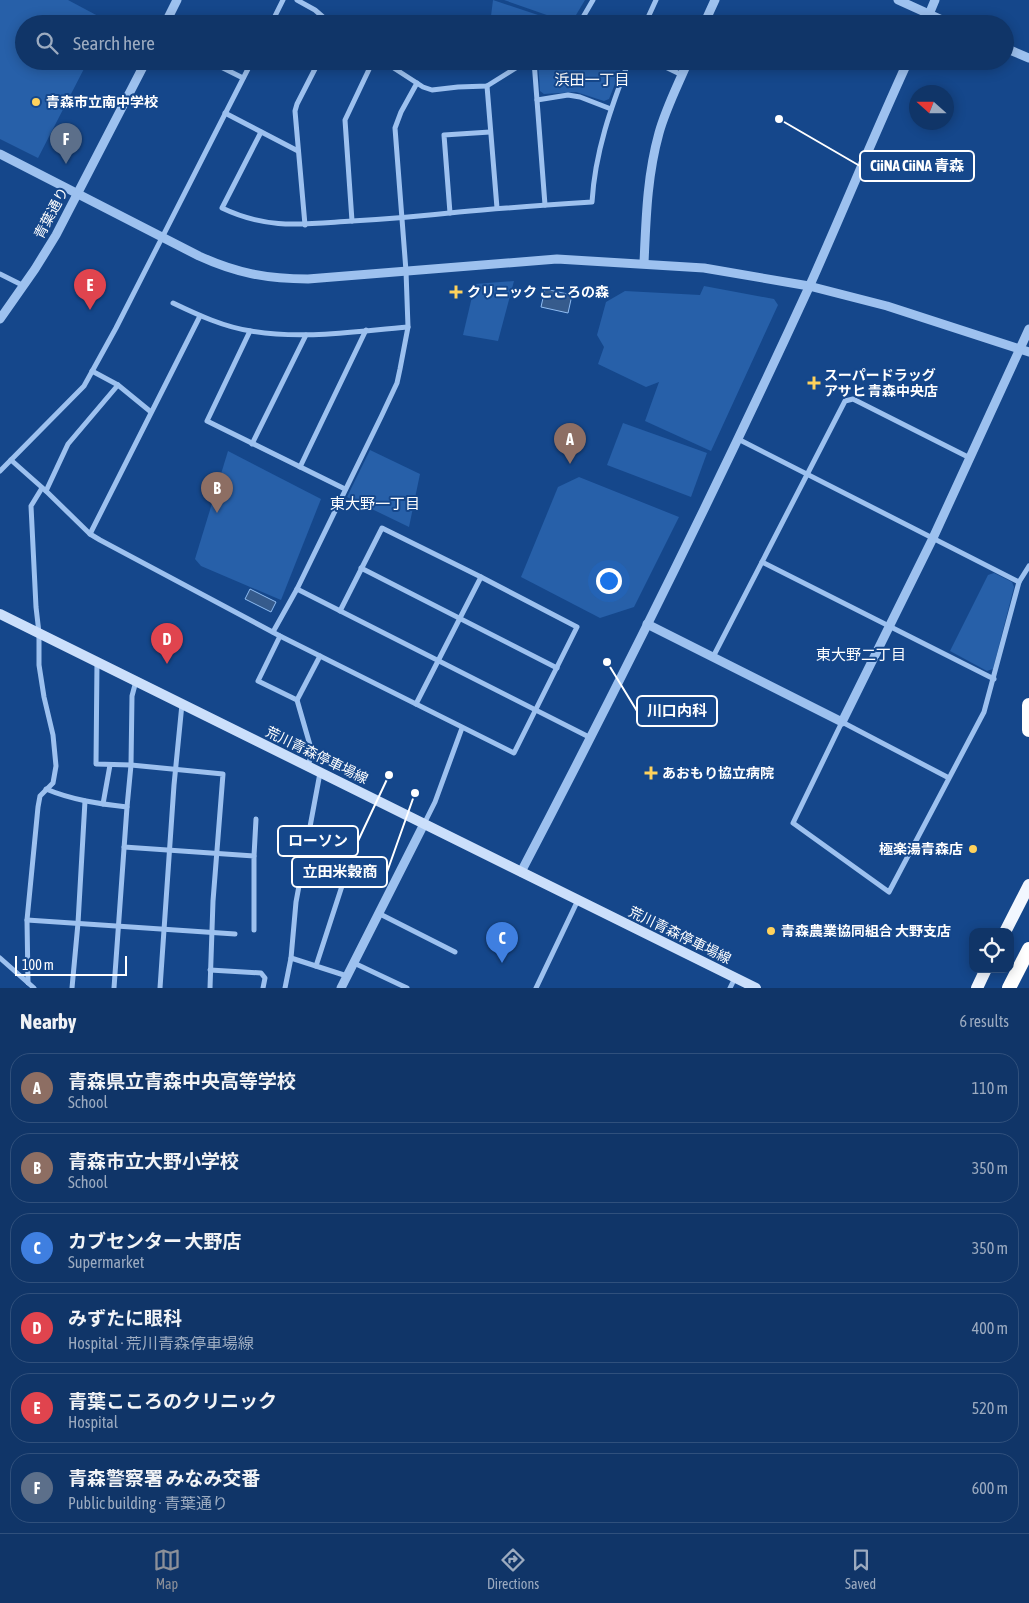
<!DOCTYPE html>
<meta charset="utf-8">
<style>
:root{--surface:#103568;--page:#193d6e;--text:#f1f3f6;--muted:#9cabc0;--line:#30507c;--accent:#8c9099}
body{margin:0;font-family:"Asap Condensed","Noto Sans JP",sans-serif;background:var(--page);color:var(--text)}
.controls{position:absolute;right:15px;bottom:15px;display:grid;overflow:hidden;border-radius:10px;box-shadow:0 2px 12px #0003}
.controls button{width:45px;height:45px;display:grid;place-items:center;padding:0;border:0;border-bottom:1px solid var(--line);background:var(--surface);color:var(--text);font:25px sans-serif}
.compass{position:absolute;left:909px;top:85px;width:45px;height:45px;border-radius:50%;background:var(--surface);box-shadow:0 2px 12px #0003;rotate:291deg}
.scale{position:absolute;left:15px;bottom:12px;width:112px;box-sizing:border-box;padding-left:5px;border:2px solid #fff;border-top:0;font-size:14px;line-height:18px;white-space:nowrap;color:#fff;-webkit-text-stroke:4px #15478b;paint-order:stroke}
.you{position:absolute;left:608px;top:580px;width:18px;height:18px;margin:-12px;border:4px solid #fff;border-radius:50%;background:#1a73e8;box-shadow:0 0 0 8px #1a73e833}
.badge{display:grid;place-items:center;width:32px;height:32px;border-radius:50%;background:var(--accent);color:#fff;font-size:16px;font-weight:700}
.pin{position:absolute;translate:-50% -41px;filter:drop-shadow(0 1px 2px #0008)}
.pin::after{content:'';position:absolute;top:26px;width:18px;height:15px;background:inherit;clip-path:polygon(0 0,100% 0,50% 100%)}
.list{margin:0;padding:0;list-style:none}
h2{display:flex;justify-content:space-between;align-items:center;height:65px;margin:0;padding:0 20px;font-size:21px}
h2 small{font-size:16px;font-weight:400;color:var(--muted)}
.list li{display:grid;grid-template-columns:32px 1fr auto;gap:15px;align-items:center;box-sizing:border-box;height:70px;margin:0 10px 10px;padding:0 10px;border:1px solid var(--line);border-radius:20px}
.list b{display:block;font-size:19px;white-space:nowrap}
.list p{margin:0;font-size:16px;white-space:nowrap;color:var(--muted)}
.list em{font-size:16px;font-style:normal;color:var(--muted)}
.icon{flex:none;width:28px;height:28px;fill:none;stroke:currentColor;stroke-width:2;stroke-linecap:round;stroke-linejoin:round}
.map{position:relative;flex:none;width:1029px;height:988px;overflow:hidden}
.search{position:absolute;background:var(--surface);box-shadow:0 2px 12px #0003;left:15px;right:15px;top:15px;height:55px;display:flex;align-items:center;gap:12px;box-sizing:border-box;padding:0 18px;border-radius:28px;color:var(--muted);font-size:19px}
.sheet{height:545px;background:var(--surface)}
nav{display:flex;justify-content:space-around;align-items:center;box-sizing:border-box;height:70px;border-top:1px solid var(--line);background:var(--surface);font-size:14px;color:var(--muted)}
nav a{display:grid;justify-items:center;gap:2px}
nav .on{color:var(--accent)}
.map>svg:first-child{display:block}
.green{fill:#2760a9}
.water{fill:#365b8c;stroke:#8fbcf2}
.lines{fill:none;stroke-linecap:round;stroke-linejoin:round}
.minor{stroke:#9dc1ef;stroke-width:5}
.tertiary{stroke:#9dc1ef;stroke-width:9}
.secondary{stroke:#cbdffb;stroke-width:10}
.trunk{stroke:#f2f7ff;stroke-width:12}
.motorway{stroke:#fff;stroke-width:14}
.poi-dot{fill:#ffd25c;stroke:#15478b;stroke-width:2}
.labels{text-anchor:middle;stroke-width:4;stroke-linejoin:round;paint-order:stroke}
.poi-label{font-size:14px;font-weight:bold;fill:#fff;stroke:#15478b;text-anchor:start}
.street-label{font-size:14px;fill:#fff;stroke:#15478b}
.neighbourhood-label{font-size:15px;fill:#fff;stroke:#15478b}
.leader{fill:none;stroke:#fff;stroke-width:2}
.callout-dot{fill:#fff;stroke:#15478b;stroke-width:2}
.callout{fill:#15478b;stroke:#fff;stroke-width:2}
.callout-label{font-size:15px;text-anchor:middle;font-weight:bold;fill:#fff}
</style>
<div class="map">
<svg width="1029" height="988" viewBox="0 0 1029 988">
<rect width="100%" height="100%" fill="#15478b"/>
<!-- green -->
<g class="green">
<polygon points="0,0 68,0 98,16 100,24 24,24 24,61 88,61 38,158 0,139"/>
<polygon points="493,0 565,24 490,24"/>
<polygon points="504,0 585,0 573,20 564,21"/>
<polygon points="538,61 624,61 609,99 604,101 576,92 544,94 540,91"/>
<polygon points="514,281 498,341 463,335 475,284"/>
<polygon points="704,286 774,299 778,305 711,451 645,421 659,382 646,387 598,364 604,347 597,335 606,302 625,291 700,295"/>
<polygon points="623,423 707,453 691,497 607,465"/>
<polygon points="370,450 420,474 409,527 347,497"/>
<polygon points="228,451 321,499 281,600 201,566 195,559"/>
<polygon points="579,477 679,517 634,607 600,618 521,577 558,487"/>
<polygon points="994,573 1012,582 1014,587 993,669 987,671 950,651 988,575"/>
</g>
<!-- water -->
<g class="water">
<polygon points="545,289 572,295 568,313 541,307"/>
<polygon points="250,589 276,602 271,612 245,599"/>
</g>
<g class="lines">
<!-- minor -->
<g class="minor">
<polyline points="297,0 315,10 331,24"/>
<polyline points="271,24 283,0"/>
<polyline points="579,24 593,0"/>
<polyline points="645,24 656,0"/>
<polyline points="209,61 243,78"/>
<polyline points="383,61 423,87 432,90 458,87 487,86 527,61"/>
<polyline points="534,61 545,205"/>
<polyline points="653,61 682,75"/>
<polyline points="487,86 497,208"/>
<polyline points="537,100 568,95 580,97 611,109"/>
<polyline points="225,113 298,151"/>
<path d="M261 132 222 208C268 230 303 224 352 221 388 219 423 216 459 212 503 208 547 205 592 202 595 152 611 107 629 61"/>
<polyline points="450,213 444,135 490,132"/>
<polyline points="352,221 345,120 373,61"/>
<polyline points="305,225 295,111 297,104 319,61"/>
<polyline points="0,274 24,286"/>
<path d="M173 303C198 315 224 327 251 331 303 340 357 331 408 327"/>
<polyline points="250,331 207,421 345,489"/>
<polyline points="92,371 118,385 151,412"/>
<polyline points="738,439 1019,582"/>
<polyline points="252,444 306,335"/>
<polyline points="11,460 46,491 90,534 100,540 280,636 514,753 577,627 481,577 382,528 340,611"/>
<polyline points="300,467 366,330"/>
<polyline points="0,471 84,386 116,328 252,61"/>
<polyline points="46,491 68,444 118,385"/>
<polyline points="90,534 200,316"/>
<polyline points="762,562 994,679"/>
<polyline points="361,568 557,668"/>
<polyline points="297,589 591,738"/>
<polyline points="273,632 297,589 381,417 397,383 400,369 408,327 406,271 395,128 401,112 417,83"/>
<polyline points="280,636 258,681 297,700 312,752 308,766"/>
<polyline points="713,657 845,401 853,399 970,458"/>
<polyline points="97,662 96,764 131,765 223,774 213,901 210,988"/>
<polyline points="297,700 320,656"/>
<polyline points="416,704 481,577"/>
<polyline points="949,778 842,722 793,823 889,892 984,712 1019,582 1029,566"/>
<path d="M46 789C72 800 100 804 127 807L114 988"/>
<polyline points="103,804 110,765"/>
<polyline points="127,807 131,765 132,696 136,681"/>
<polyline points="424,824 435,802 462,728"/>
<polyline points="309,832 354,849 316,966"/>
<polyline points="124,847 254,856 254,930"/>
<polyline points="254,856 256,819"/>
<polyline points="378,913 455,952"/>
<polyline points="27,920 235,934"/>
<polyline points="0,958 34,988"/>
<polyline points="291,958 347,976"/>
<polyline points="354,963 407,988"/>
<polyline points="210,970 261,973 265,978 263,988"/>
<polyline points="28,983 27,920 38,807 40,796 53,783 56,766 53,735 44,697 39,665 39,633 36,607 31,506 42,488"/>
<polyline points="72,988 78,923 85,801"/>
<polyline points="160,988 174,785 182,704"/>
<polyline points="285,988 291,958 296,902 320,773"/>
<polyline points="536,988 578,900"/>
<polyline points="730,988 735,978"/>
</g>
<!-- tertiary -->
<g class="tertiary">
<polyline points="898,0 951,24"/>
<polyline points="165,24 177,0"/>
<polyline points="704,24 715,0"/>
<polyline points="925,24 935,0"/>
<polyline points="1005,48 1029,58"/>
<path d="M0 154 199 256C236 273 267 279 308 279L557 259 704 268 809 286 887 306 1029 352"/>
<path d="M644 263C646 219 647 176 659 133 666 108 678 85 688 61"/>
<polyline points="0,319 35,269 56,235 146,61"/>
<polyline points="647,624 842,722 933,538 1029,329"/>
<path d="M521 872C622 679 719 483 810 285 843 211 874 135 908 61"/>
<polyline points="341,988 424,824"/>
</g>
<!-- secondary -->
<polyline class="secondary" points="0,614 756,988"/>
<!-- trunk -->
<g class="trunk">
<polyline points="1005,932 1029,885"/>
<polyline points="977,988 986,969"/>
</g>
<!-- motorway -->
<g class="motorway">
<polyline points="1029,705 1029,730"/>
<polyline points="1009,988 1029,949"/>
</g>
</g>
<!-- markers -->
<g class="poi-dot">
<circle cx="36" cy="102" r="5"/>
<path d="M453.5 284.5h5v5h5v5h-5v5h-5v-5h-5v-5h5z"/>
<path d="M811.5 375.5h5v5h5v5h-5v5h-5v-5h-5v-5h5z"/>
<path d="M648.5 765.5h5v5h5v5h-5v5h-5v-5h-5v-5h5z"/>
<circle cx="973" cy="849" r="5"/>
<circle cx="771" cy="931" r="5"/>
</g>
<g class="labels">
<!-- poi labels -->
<g class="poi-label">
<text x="46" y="107">青森市立南中学校</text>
<text x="467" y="297">クリニック こころの森</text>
<text x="824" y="380">スーパードラッグ<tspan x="824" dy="16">アサヒ 青森中央店</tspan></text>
<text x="662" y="778">あおもり協立病院</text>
<text x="963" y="854" text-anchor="end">極楽湯青森店</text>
<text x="781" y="936">青森農業協同組合 大野支店</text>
</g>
<!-- street labels -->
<g class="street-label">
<text transform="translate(51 213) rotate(-62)" y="5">青葉通り</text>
<text transform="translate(317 755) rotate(26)" y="5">荒川青森停車場線</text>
<text transform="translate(680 935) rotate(26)" y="5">荒川青森停車場線</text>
</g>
<!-- neighbourhood labels -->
<g class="neighbourhood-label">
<text x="592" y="85">浜田一丁目</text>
<text x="375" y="509">東大野一丁目</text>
<text x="861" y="660">東大野二丁目</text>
</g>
</g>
<!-- callouts -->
<path class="leader" d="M779 119L860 166M607 662L637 711M389 775L358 841M415 793L387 872"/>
<g class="callout-dot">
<circle cx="779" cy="119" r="5"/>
<circle cx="607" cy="662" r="5"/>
<circle cx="389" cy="775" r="5"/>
<circle cx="415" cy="793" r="5"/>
</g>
<g class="callout">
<rect x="860" y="151" width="114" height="30" rx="5"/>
<rect x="637" y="696" width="80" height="30" rx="5"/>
<rect x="278" y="826" width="80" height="30" rx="5"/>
<rect x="292" y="857" width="95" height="30" rx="5"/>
</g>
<g class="callout-label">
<text x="917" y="171">CiiNA CiiNA 青森</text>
<text x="677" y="716">川口内科</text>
<text x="318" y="846">ローソン</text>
<text x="340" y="877">立田米穀商</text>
</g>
</svg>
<div class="controls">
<button><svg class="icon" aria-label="locate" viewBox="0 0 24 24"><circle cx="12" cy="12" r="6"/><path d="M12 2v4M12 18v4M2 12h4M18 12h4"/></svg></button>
</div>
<svg class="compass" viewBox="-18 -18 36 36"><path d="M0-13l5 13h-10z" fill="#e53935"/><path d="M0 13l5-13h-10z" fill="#9cabc0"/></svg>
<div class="scale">100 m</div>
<div class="you"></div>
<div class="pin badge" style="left:570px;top:464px;background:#8d6e63">A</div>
<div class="pin badge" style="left:217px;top:513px;background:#8d6e63">B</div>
<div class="pin badge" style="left:502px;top:963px;background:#3f7fe0">C</div>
<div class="pin badge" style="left:167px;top:664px;background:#e0444e">D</div>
<div class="pin badge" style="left:90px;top:310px;background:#e0444e">E</div>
<div class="pin badge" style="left:66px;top:164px;background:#5c6f8a">F</div>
<div class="search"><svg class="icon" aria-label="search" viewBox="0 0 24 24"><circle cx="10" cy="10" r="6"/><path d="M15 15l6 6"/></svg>Search here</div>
</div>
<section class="sheet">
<h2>Nearby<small>6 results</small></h2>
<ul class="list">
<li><span class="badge" style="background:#8d6e63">A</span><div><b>青森県立青森中央高等学校</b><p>School</p></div><em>110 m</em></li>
<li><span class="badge" style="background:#8d6e63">B</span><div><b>青森市立大野小学校</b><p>School</p></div><em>350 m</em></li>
<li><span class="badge" style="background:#3f7fe0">C</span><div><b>カブセンター 大野店</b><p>Supermarket</p></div><em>350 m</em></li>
<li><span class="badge" style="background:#e0444e">D</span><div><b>みずたに眼科</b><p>Hospital · 荒川青森停車場線</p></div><em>400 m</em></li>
<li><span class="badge" style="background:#e0444e">E</span><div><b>青葉こころのクリニック</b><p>Hospital</p></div><em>520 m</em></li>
<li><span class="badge" style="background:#5c6f8a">F</span><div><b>青森警察署 みなみ交番</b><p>Public building · 青葉通り</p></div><em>600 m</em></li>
</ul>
</section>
<nav>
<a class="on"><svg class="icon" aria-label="map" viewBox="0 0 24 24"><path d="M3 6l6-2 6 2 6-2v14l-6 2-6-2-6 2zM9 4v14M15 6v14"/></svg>Map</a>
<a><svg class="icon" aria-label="directions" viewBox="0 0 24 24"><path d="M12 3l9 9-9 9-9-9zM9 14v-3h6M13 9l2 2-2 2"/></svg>Directions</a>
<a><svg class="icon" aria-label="saved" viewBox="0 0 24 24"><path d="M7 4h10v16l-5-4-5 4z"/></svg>Saved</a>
</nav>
